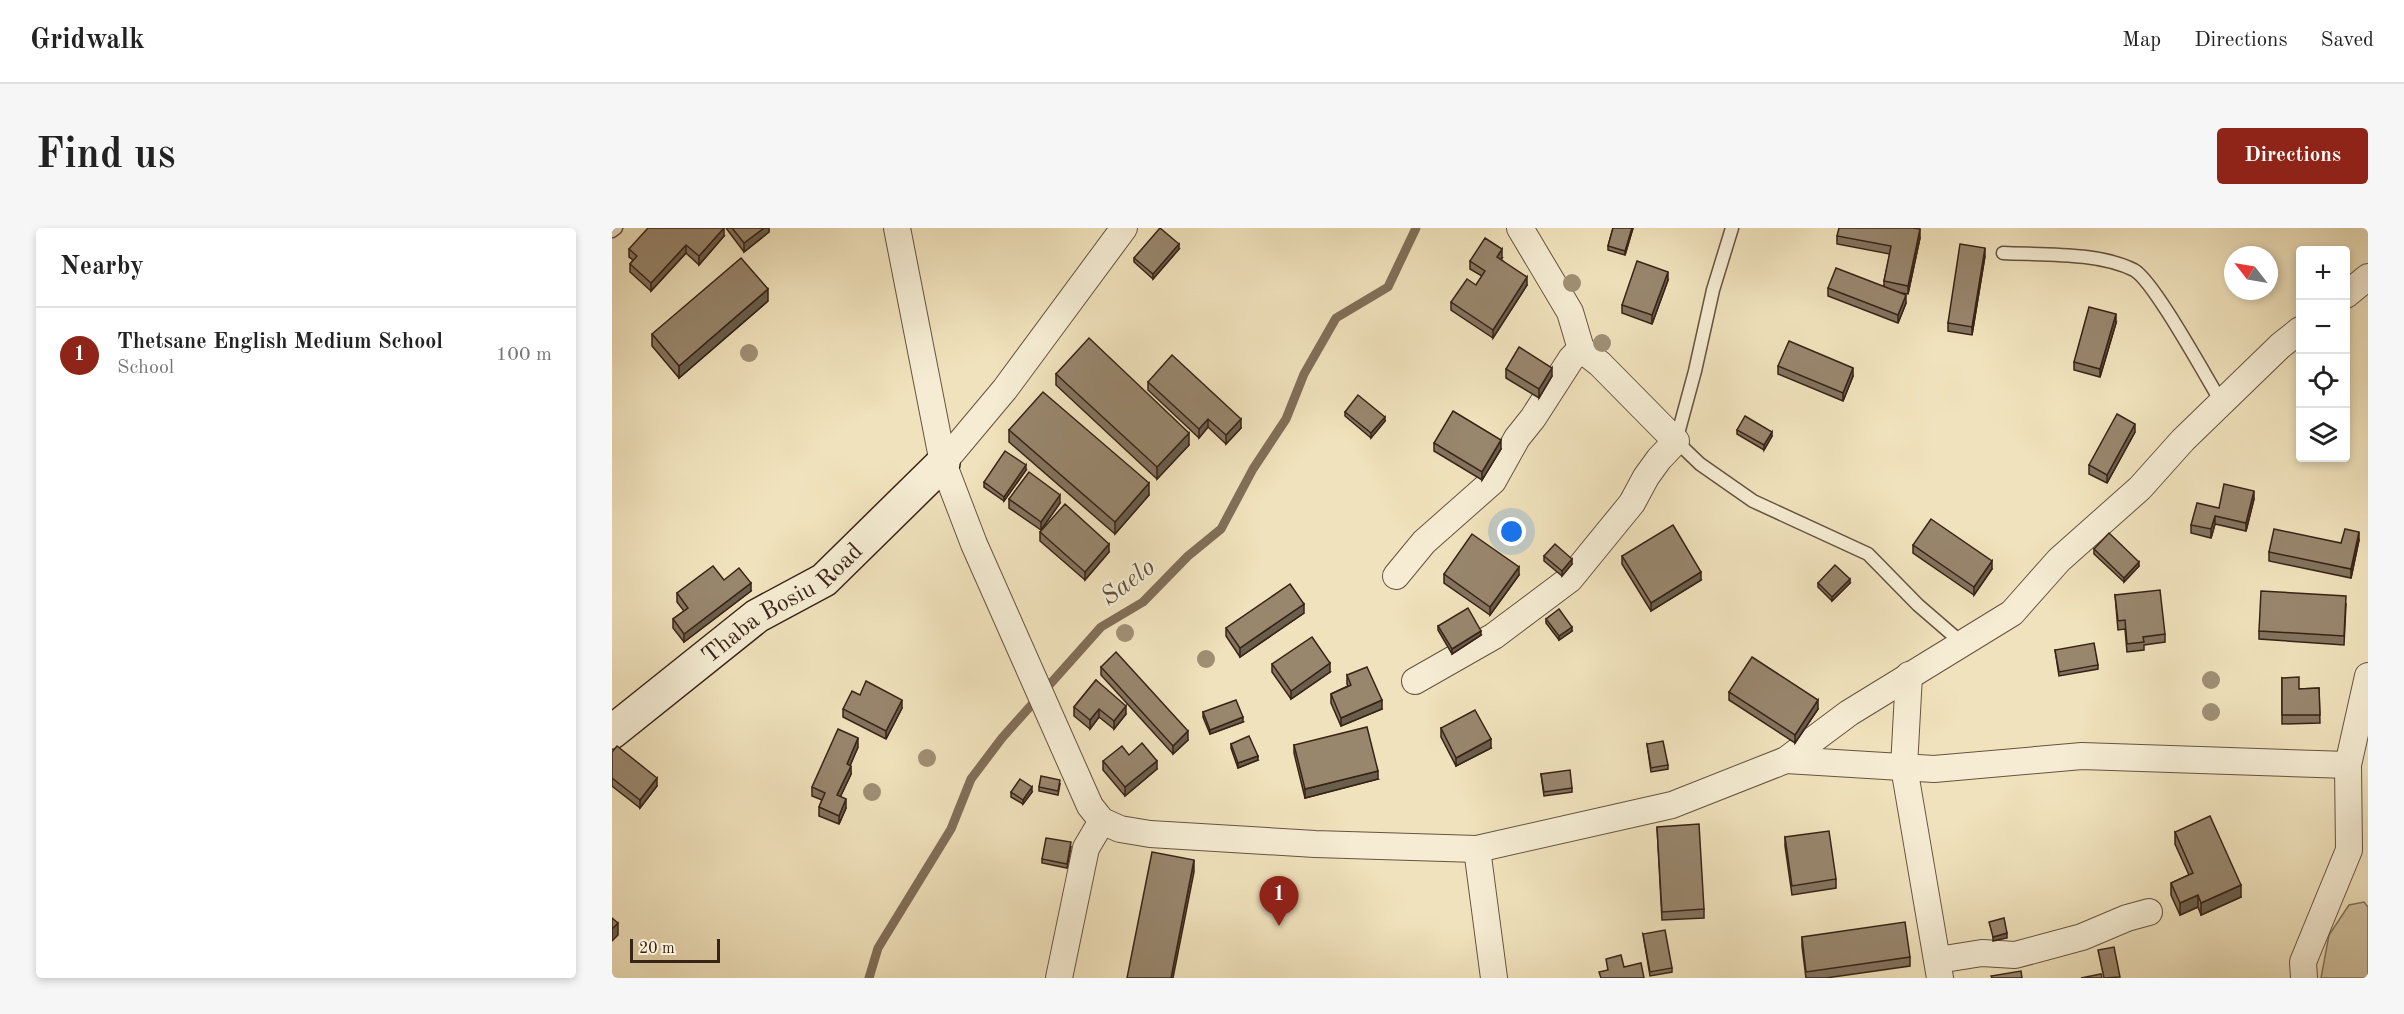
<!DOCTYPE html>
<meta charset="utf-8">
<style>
:root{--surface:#fff;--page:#f6f6f6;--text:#222;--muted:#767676;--line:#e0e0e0;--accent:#8f2418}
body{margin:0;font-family:"Old Standard TT",serif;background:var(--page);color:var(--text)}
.controls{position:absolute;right:18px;top:18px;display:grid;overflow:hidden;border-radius:6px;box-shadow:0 3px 9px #0003}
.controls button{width:54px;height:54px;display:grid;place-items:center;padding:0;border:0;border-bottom:2px solid var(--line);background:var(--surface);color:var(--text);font:30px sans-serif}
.compass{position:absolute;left:1612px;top:18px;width:54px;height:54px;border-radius:50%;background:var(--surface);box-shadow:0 3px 9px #0003;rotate:301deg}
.scale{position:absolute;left:18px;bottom:15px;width:90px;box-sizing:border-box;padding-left:6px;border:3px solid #382317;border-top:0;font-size:16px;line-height:21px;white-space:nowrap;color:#382317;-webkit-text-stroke:4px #f5ecd3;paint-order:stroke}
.you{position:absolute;left:900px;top:304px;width:21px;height:21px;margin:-15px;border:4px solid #fff;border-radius:50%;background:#1a73e8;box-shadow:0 0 0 9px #1a73e833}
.badge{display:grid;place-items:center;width:39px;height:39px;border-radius:50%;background:var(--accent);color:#fff;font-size:20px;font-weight:700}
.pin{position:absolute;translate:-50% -50px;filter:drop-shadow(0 2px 3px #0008)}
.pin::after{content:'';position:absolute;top:32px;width:21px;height:18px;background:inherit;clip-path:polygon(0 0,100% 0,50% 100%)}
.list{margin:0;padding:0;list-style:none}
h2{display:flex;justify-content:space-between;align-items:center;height:78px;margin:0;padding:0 24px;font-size:26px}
h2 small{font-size:20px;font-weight:400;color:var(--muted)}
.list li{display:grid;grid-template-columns:39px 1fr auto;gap:18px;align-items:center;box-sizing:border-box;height:96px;padding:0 24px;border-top:2px solid var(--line)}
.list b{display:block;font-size:22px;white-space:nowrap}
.list p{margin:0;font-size:20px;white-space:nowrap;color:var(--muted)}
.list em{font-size:20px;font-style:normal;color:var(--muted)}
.icon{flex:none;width:33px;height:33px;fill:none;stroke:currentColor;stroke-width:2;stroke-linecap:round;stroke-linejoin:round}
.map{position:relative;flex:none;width:1756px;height:750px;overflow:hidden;border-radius:6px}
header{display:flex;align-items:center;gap:36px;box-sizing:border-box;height:84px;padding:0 30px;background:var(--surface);border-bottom:2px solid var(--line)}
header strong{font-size:28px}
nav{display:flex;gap:33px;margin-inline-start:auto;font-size:21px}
.intro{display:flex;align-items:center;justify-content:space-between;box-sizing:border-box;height:144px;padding:0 36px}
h1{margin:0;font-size:42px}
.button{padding:15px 27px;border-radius:6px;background:var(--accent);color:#fff;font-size:21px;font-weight:700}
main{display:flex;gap:36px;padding:0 36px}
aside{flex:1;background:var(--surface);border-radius:6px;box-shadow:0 3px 9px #0003}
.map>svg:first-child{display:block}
.green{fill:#d1c2a0;stroke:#84725c;stroke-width:1.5}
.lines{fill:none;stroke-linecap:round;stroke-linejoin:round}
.stream{stroke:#816f58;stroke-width:9}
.lane-casing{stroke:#665340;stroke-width:15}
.street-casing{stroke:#665340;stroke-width:28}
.secondary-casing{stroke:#382317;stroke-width:36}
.lane{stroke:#f5ecd3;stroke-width:12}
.street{stroke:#f5ecd3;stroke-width:26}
.secondary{stroke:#f5ecd3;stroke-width:33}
.tree{fill:#a08f74}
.wall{fill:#83735e;stroke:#382317;stroke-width:1.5}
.shaded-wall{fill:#6a5e4c;stroke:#382317;stroke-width:1.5}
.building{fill:#98866d;stroke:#382317;stroke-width:1.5}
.labels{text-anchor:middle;stroke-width:4.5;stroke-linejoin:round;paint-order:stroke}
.street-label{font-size:24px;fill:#382317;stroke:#f5ecd3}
.water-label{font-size:26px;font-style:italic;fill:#624f3d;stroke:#f5ecd3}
</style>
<header>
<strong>Gridwalk</strong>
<nav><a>Map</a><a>Directions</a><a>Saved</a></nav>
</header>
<div class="intro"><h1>Find us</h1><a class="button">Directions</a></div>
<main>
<aside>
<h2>Nearby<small></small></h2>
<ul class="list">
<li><span class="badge">1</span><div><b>Thetsane English Medium School</b><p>School</p></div><em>100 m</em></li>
</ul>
</aside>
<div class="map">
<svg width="1756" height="750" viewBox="0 0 1756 750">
<rect width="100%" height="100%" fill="#f0e2bc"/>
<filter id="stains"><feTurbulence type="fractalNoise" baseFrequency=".00333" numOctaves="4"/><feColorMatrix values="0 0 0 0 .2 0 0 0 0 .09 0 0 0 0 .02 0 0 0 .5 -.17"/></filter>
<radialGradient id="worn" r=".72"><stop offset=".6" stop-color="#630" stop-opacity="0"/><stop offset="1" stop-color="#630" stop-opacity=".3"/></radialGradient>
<!-- green -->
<polygon class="green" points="1752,674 1756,679 1756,750 1709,750 1717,707 1737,677"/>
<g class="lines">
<!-- stream -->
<polyline class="stream" points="257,750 266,720 339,601 359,551 390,510 489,399 531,374 576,328 609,301 641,241 674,191 692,146 724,90 776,59 804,0"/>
<defs>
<g id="lane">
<polyline points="1120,0 1101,62 1083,143 1064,213 1088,236 1141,273 1256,326 1306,377 1350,415"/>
<polyline points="0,3 4,0"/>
<path d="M1391 25C1431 27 1486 24 1522 42 1542 53 1595 151 1610 175"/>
</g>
<g id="street">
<polyline points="285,0 331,235 362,316 478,578 490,593 508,601 538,606 703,616 865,621 1060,577 1174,532 1237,485 1400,385 1447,332 1528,260 1571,212 1668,118 1688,102"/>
<polyline points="1734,67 1756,49"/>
<polyline points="331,235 393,161 512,0"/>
<polyline points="784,348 812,314 881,253 905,210 921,190 959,131 969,121"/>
<polyline points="1297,447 1292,539 1328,750"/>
<polyline points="803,453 882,408 958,351 1020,275 1034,249 1047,231 1064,213 988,136 969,121 958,84 908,0"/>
<polyline points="1174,532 1322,541 1470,528 1736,537"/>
<polyline points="865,621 882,750"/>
<polyline points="1326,732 1370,725 1403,727 1470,709 1515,690 1537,684"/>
<polyline points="447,750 474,620 490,593"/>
<polyline points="1692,750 1691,734 1737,622 1736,537 1756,448"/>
</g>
<g id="secondary">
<path id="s1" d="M0 504 145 388 212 352 331 235"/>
</g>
</defs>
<!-- lane casing -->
<use href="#lane" class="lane-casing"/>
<!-- street casing -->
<use href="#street" class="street-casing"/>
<!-- secondary casing -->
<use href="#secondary" class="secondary-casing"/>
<!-- lane -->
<use href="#lane" class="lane"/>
<!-- street -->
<use href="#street" class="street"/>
<!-- secondary -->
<use href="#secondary" class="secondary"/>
</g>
<!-- trees -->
<g class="tree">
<circle cx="960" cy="55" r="9"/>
<circle cx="990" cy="115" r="9"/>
<circle cx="137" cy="125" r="9"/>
<circle cx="513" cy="405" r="9"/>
<circle cx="594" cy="431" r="9"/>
<circle cx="1599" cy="452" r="9"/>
<circle cx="1599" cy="484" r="9"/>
<circle cx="315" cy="530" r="9"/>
<circle cx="260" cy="564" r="9"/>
</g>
<!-- wall -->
<g class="wall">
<polygon points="114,0 157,0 157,4 132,24"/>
<polygon points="1001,0 1021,0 1013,27 996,22 996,18"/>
<polygon points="112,8 87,37 74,25 39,63 18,44 18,36 21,32 17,29 17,21"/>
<polygon points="1225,8 1308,10 1296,66 1289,65 1294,75 1286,95 1216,68 1216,60 1272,58 1272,53 1278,26 1225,16"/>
<polygon points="567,21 541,51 522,34 522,30"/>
<polygon points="1373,28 1360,107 1336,103 1336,95"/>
<polygon points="890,30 889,31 915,57 881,110 839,82 839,74 864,57 870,48 858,41 858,33"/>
<polygon points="1056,52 1040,96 1010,85 1010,77"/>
<polygon points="156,73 67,150 40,118 40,106"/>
<polygon points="1504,95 1488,149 1462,142 1462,134"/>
<polygon points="1166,138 1241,148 1231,173 1166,146"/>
<polygon points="894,141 940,148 927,170 894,150"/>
<polygon points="444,146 577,217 545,251 444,157"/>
<polygon points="536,154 629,200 614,216 596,199 587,210 536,162"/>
<polygon points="733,184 773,193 759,210 733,188"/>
<polygon points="397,202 537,267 503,306 397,214"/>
<polygon points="1125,202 1160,208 1152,222 1125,206"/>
<polygon points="1523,204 1495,255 1477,246 1477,237"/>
<polygon points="822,215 889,221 870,252 822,223"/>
<polygon points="414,242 392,273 372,259 372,254"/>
<polygon points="397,271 448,275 429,302 397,280"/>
<polygon points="1642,271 1634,303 1603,296 1599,310 1579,305 1579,297 1607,280"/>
<polygon points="428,304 497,324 473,352 428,313"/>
<polygon points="1747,312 1739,350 1657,333 1657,324 1729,315"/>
<polygon points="1301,317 1380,341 1362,367 1301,325"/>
<polygon points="1482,321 1527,338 1512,354 1482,326"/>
<polygon points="932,328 960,336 950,348 932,333"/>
<polygon points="1010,328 1089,352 1039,383 1010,336"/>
<polygon points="832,346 907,347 878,387 832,355"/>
<polygon points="112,352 139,363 72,414 61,400 61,391 72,383 65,374 65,365"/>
<polygon points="1206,355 1238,355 1220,373 1206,359"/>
<polygon points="1503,367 1553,406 1553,414 1532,417 1532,422 1515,424 1513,401 1506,402"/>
<polygon points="1734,376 1732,417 1647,411 1647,403"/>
<polygon points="692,385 628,429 614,408 614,400"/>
<polygon points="934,391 960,403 947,412 934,395"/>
<polygon points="826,398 869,407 840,426 826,402"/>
<polygon points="1443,422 1486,437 1486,441 1447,448"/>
<polygon points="660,436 718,444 679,471 660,444"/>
<polygon points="489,439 576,512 561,526 489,447"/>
<polygon points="735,447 770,481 729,498 719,475 719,466 736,458 735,456"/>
<polygon points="1670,450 1687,461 1707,460 1708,495 1670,496"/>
<polygon points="484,452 514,486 502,501 487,489 478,501 462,488 462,479"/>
<polygon points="1117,464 1206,481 1183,515 1117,472"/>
<polygon points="248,467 290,480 274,511 231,489 231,481"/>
<polygon points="591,484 631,494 598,506 591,489"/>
<polygon points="829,500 879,520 844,538 829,509"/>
<polygon points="619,516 646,532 626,540 619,520"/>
<polygon points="1035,516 1056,537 1056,541 1039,544"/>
<polygon points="682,517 766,551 693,570 682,525"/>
<polygon points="246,519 238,537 239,546 228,569 234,580 227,596 207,588 207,579 210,572 200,568 200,559"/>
<polygon points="0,524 45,558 28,580 0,558"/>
<polygon points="517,527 545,541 513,568 491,542 491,533"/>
<polygon points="929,546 960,560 960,564 932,568"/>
<polygon points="448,556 446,567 427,563 427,559"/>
<polygon points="399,564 420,564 411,576 399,569"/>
<polygon points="1045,599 1092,681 1092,690 1050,692"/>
<polygon points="1563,604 1629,669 1589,687 1586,679 1568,687 1559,667 1559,655 1577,647 1563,616"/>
<polygon points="1173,609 1224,651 1224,660 1180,667 1173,618"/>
<polygon points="459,619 455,640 430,635 430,631"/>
<polygon points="1031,706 1060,740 1060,744 1038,748"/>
<polygon points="1190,709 1298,729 1298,738 1214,750 1194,750 1190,718"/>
</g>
<!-- shaded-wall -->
<g class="shaded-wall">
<polygon points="112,0 112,8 87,37 87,28"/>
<polygon points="152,0 157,0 157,4 132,24 132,15"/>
<polygon points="1020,0 1021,0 1013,27 1013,23"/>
<polygon points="1308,1 1308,10 1296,66 1296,58"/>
<polygon points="567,16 567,21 541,51 541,46"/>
<polygon points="74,17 74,25 39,63 39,55"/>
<polygon points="1373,20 1373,28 1360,107 1360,99"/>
<polygon points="890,21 890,30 885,37 885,29"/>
<polygon points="1056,44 1056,52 1040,96 1040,87"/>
<polygon points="915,49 915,57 881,110 881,102"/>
<polygon points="156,61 156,73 67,150 67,138"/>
<polygon points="1294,67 1294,75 1286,95 1286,87"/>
<polygon points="1504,86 1504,95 1488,149 1488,141"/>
<polygon points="940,140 940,148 927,170 927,161"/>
<polygon points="1241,140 1241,148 1231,173 1231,165"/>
<polygon points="773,189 773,193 759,210 759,205"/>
<polygon points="596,191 596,199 587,210 587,201"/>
<polygon points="629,191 629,200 614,216 614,207"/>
<polygon points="1523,196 1523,204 1495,255 1495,247"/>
<polygon points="1160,204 1160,208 1152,222 1152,217"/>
<polygon points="577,205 577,217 545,251 545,239"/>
<polygon points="889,212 889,221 870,252 870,244"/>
<polygon points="414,237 414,242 392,273 392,269"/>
<polygon points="537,255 537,267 503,306 503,294"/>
<polygon points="1642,263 1642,271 1634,303 1634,295"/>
<polygon points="448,267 448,275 429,302 429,294"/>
<polygon points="1603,288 1603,296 1599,310 1599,301"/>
<polygon points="1747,304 1747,312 1739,350 1739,341"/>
<polygon points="497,316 497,324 473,352 473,344"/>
<polygon points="960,331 960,336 950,348 950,343"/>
<polygon points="1380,333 1380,341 1362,367 1362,359"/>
<polygon points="1527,334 1527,338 1512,354 1512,350"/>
<polygon points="907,339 907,347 878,387 878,379"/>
<polygon points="1089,344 1089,352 1039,383 1039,375"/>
<polygon points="1238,351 1238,355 1220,373 1220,369"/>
<polygon points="139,355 139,363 72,414 72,406"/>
<polygon points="692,376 692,385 628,429 628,420"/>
<polygon points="960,399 960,403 947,412 947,408"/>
<polygon points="869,403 869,407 840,426 840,421"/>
<polygon points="718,435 718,444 679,471 679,463"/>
<polygon points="290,472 290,480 274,511 274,503"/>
<polygon points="770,472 770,481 729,498 729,490"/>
<polygon points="1206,472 1206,481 1183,515 1183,507"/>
<polygon points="514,478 514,486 502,501 502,493"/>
<polygon points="487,481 487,489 478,501 478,492"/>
<polygon points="631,489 631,494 598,506 598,502"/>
<polygon points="576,503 576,512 561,526 561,518"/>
<polygon points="246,510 246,519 235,545 235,536"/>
<polygon points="879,511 879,520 844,538 844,530"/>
<polygon points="646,528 646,532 626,540 626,535"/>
<polygon points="545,533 545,541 513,568 513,559"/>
<polygon points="239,538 239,546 225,576 225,567"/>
<polygon points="766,543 766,551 693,570 693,561"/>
<polygon points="45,550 45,558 28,580 28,572"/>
<polygon points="420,559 420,564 411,576 411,572"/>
<polygon points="234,571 234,580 227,596 227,588"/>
<polygon points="582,632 582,644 561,750 559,750"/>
<polygon points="1629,657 1629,669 1589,687 1589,675"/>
<polygon points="1586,667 1586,679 1568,687 1568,675"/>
<polygon points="6,695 6,707 0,713 0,701"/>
<polygon points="1395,705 1395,710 1381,713 1381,709"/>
</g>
<!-- building -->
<g class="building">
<polygon points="36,0 112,0 87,28 74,17 39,55 18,36 25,28 17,21"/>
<polygon points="120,0 152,0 132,15"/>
<polygon points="548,0 567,16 541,46 522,30"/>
<polygon points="1001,0 1020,0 1013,23 996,18"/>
<polygon points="1227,0 1301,0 1308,1 1296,58 1272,53 1279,18 1225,8"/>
<polygon points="873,10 890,21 885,29 915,49 881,102 839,74 855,51 864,57 873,43 858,33"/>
<polygon points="1348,16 1373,20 1360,99 1336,95"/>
<polygon points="129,30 156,61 67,138 40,106"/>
<polygon points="1025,33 1056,44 1040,87 1010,77"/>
<polygon points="1224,40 1294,67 1286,87 1216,60"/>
<polygon points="1477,79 1504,86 1488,141 1462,134"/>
<polygon points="477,110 577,205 545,239 444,146"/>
<polygon points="1177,113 1241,140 1231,165 1166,138"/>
<polygon points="907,119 940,140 927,161 894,141"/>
<polygon points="560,127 629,191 614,207 596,191 587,201 536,154"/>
<polygon points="431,164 537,255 503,294 397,202"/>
<polygon points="746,167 773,189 759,205 733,184"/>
<polygon points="841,183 889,212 870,244 822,215"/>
<polygon points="1505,186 1523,196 1495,247 1477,237"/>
<polygon points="1133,188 1160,204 1152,217 1125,202"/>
<polygon points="393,223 414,237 392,269 372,254"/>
<polygon points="417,244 448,267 429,294 397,271"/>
<polygon points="1612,256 1642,263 1634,295 1603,288 1599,301 1579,297 1585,275 1607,280"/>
<polygon points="453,276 497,316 473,344 428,304"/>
<polygon points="1319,291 1380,333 1362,359 1301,317"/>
<polygon points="1061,297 1089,344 1039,375 1010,328"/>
<polygon points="1662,301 1729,315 1733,301 1747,304 1739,341 1657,324"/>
<polygon points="1497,305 1527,334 1512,350 1482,321"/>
<polygon points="860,306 907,339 878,379 832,346"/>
<polygon points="943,316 960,331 950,343 932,328"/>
<polygon points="1223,337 1238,351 1220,369 1206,355"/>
<polygon points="101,338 112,352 127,340 139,355 72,406 61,391 76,380 65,365"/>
<polygon points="678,356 692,376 628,420 614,400"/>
<polygon points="1548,362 1553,406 1531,409 1532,414 1515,416 1513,392 1506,393 1503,367"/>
<polygon points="1649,363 1734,368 1732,408 1647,403"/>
<polygon points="856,380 869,403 840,421 826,398"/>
<polygon points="947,381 960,399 947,408 934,391"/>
<polygon points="700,409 718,435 679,463 660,436"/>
<polygon points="1482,415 1486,437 1447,444 1443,422"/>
<polygon points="504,424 576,503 561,518 489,439"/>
<polygon points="1140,429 1206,472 1183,507 1117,464"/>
<polygon points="755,439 770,472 729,490 719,466 739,457 735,447"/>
<polygon points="1687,449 1687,461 1707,460 1708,487 1670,487 1670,450"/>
<polygon points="484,452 514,478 502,493 487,481 478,492 462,479"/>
<polygon points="254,453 290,472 274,503 231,481 240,463 248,467"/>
<polygon points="624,472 631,489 598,502 591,484"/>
<polygon points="863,482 879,511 844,530 829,500"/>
<polygon points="755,499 766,543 693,561 682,517"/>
<polygon points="226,501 246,510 235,536 239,538 225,567 234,571 227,588 207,579 213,565 200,559"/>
<polygon points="637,508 646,528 626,535 619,516"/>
<polygon points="1051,513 1056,537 1039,540 1035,516"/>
<polygon points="530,515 545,533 513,559 491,533 510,518 517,527"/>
<polygon points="5,518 45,550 28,572 0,550 0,524"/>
<polygon points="958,542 960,560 932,564 929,546"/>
<polygon points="429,548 448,552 446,563 427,559"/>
<polygon points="408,551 420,559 411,572 399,564"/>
<polygon points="1598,588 1629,657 1589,675 1586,667 1568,675 1559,655 1581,645 1563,604"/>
<polygon points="1087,596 1092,681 1050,684 1045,599"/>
<polygon points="1217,603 1224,651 1180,658 1173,609"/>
<polygon points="434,610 459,614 455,636 430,631"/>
<polygon points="540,624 582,632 559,750 515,750"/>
<polygon points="0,690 6,695 0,701"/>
<polygon points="1392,690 1395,705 1381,709 1377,694"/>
<polygon points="1293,694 1298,729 1194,744 1190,709"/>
<polygon points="1053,702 1060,740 1038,744 1031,706"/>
<polygon points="1502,719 1508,749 1492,750 1486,722"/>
<polygon points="1009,727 1012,739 1029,735 1032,750 989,750 987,744 996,742 994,731"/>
<polygon points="1409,743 1410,750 1380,750 1379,748"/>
<polygon points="1489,746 1490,750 1469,750"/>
</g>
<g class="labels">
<!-- street labels -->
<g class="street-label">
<text dy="8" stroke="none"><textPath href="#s1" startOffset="214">Thaba Bosiu Road</textPath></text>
</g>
<!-- water labels -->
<g class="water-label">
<text transform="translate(515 353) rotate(-37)" y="9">Saelo</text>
</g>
</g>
<rect width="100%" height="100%" filter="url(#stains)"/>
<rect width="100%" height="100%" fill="url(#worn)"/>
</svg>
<div class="controls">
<button>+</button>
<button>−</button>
<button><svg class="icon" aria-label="locate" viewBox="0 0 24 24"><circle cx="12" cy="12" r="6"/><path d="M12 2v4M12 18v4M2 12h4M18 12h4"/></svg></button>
<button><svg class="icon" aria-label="layers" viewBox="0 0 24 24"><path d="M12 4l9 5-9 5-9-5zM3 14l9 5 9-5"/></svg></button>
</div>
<svg class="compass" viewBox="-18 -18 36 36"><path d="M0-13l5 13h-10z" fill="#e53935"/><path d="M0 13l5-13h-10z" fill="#767676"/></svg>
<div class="scale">20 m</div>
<div class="you"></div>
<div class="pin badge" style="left:667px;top:698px">1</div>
</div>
</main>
